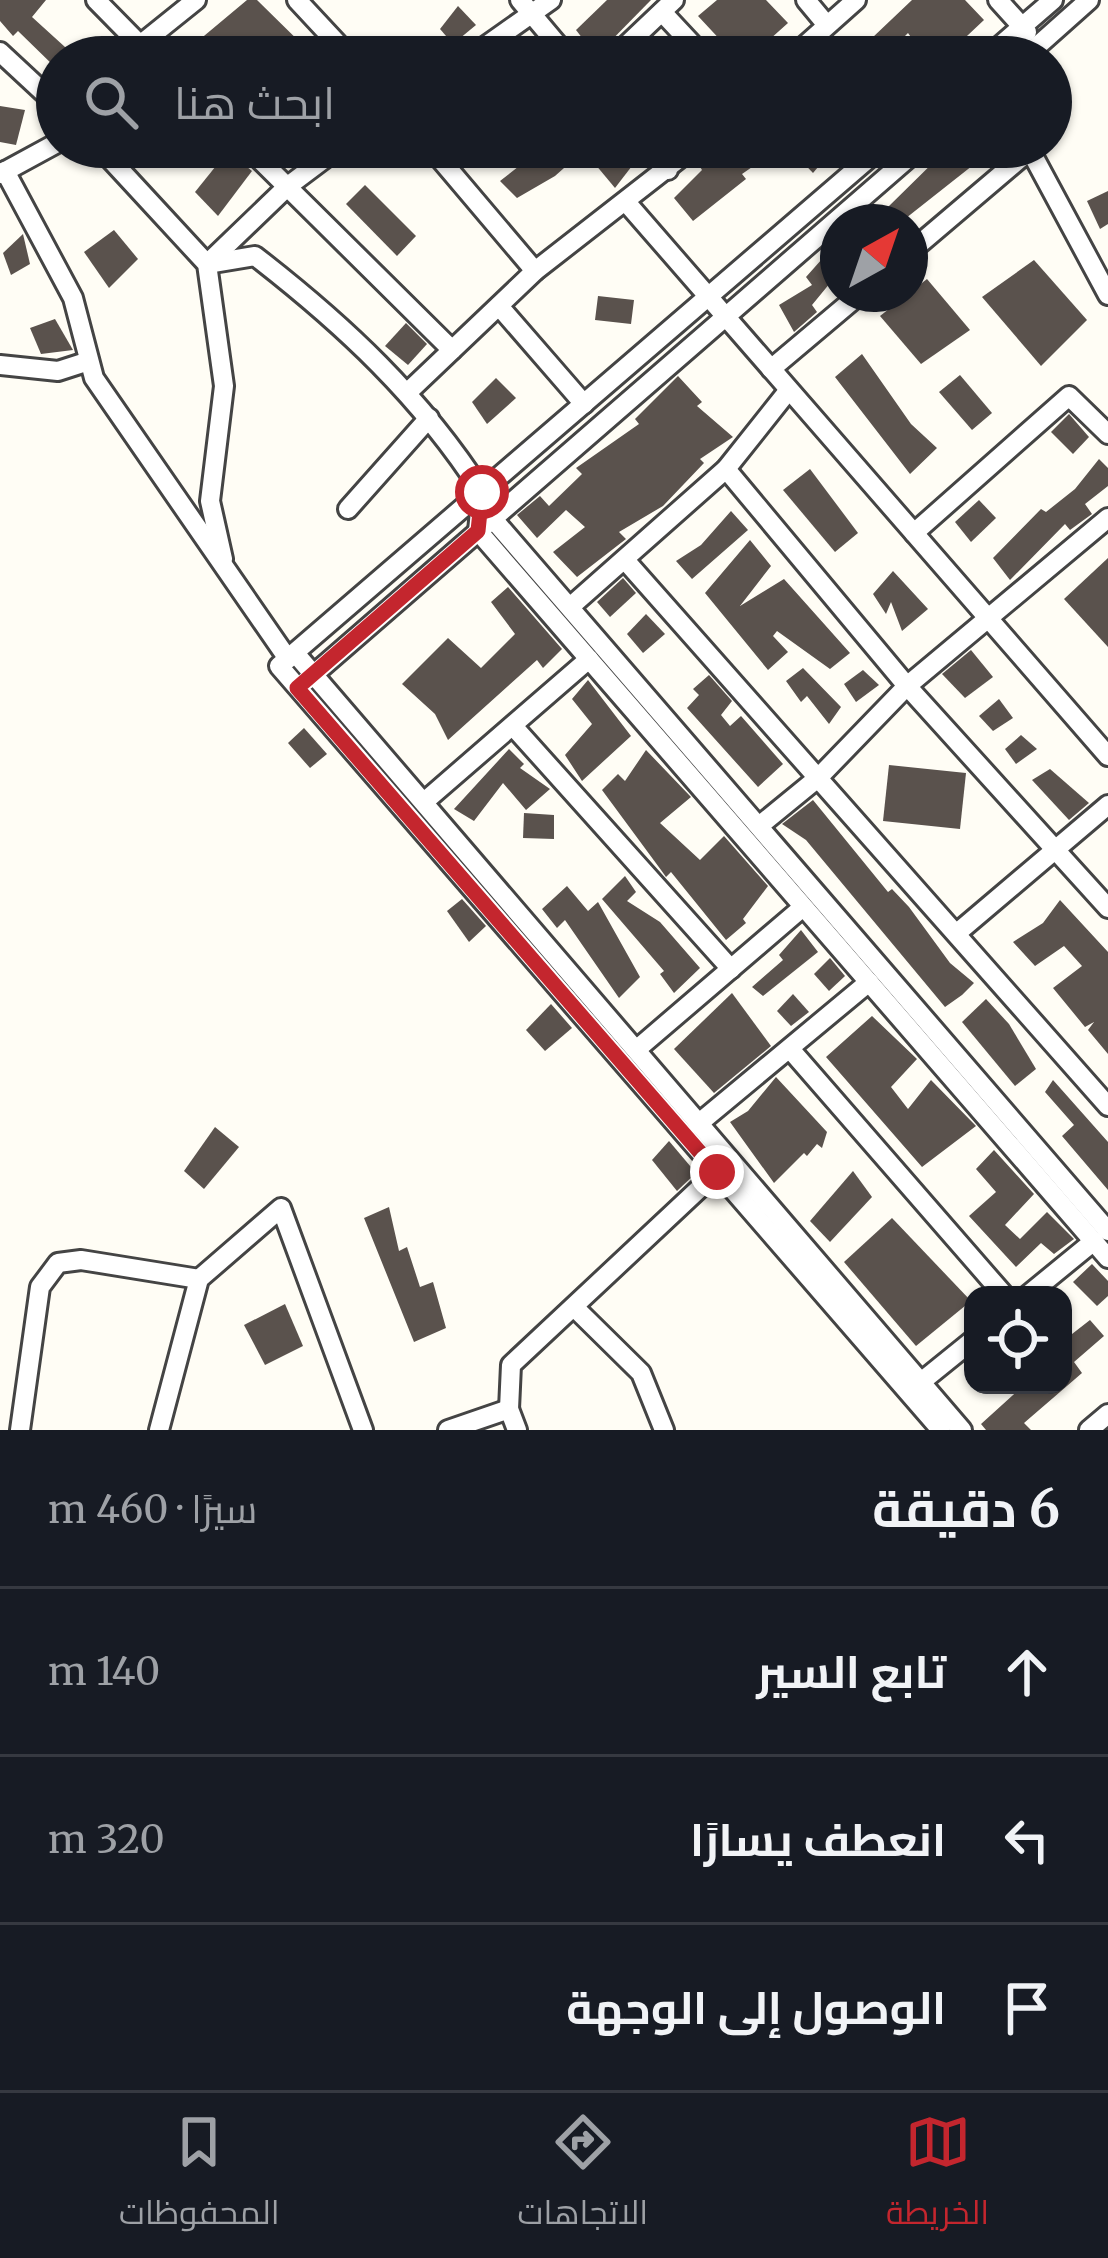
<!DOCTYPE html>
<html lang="ar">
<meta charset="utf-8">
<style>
:root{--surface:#171b24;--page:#242831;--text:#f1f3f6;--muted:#9ea1a6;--line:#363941;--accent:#c4262e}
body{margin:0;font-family:Merriweather,Cairo,serif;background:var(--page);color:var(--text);direction:rtl}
.controls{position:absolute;right:36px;bottom:36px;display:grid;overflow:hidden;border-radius:24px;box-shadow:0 3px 9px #0004}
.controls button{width:108px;height:108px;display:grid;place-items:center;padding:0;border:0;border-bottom:3px solid var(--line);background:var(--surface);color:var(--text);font:60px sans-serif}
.compass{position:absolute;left:820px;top:204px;width:108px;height:108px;border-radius:50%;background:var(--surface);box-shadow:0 3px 9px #0004;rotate:40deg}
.stop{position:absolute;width:36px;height:36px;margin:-27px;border:9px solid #c4262e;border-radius:50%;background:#fff}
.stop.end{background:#c4262e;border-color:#fff;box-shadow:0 3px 12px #0008}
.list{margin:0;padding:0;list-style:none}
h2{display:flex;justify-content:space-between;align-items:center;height:156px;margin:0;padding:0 48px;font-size:51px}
h2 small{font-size:39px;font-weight:400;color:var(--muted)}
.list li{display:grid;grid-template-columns:78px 1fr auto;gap:36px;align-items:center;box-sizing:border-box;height:168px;padding:0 48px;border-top:3px solid var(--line)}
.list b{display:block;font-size:45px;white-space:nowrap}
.list em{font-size:39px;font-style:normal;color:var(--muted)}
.icon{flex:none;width:66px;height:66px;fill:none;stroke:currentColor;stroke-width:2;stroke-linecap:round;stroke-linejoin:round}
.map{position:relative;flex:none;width:1108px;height:1430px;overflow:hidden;direction:ltr}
.search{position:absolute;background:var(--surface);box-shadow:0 3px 9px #0004;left:36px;right:36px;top:36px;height:132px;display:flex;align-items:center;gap:30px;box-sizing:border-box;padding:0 42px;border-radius:66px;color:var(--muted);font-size:45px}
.sheet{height:660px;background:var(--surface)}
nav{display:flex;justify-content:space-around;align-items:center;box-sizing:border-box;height:168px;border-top:3px solid var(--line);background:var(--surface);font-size:33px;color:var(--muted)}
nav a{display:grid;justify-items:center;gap:6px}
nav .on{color:var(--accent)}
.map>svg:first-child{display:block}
.building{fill:#5a524d}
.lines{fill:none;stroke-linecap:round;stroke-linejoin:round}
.minor-casing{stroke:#444;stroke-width:24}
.minor{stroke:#fff;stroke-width:18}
.route{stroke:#c4262e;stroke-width:15}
</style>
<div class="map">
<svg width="1108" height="1430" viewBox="0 0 1108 1430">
<rect width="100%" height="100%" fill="#fffdf5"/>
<!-- building -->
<g class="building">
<polygon points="0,0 46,0 32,17 76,57 57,57 57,69 18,31 13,36 0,21"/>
<polygon points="247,0 257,0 315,57 270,57 257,41 234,57 192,57 186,51"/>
<polygon points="607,0 651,0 596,56 576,30"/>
<polygon points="717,0 766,0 788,23 750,57 724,57 718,51 725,45 698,16"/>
<polygon points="912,0 965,0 984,20 951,51 956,57 925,57 908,33 884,57 852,57"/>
<polygon points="458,6 476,25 453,44 440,29"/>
<polygon points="419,38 443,57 395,57"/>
<polygon points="0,106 25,110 16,145 0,142"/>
<polygon points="553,147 573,160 555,176 517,198 500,181 528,159 534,166"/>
<polygon points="604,147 622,147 635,162 615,188 590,158"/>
<polygon points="720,147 728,155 740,147 781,147 742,174 746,179 693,221 674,198 702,170 697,162"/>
<polygon points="798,147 822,147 829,154 813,173 793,152"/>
<polygon points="949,147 996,147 901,222 860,222 888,207"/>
<polygon points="228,151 252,171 218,216 195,192"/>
<polygon points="365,185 416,236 397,256 346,204"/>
<polygon points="1108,191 1108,224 1100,229 1087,201"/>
<polygon points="114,230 138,259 109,288 84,252"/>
<polygon points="23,234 30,264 11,275 3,253"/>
<polygon points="822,259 835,277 812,305 817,312 794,332 779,305 812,285 806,277"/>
<polygon points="1034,260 1087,320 1041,366 982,297"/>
<polygon points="927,279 970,330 921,364 880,316"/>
<polygon points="598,296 634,300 631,324 595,320"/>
<polygon points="55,319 73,350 41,354 30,328"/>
<polygon points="406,323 427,344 408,365 385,346"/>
<polygon points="862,354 911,424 937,448 910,474 835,377"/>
<polygon points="960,375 992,413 972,430 939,392"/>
<polygon points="678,376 702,402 697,406 733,437 700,459 704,463 663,506 619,532 626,539 577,577 553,552 585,527 566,510 537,538 517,515 540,496 549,506 582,474 576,468 639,424 635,419"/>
<polygon points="496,378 516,398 487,424 472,402"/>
<polygon points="1069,414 1089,437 1073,454 1051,432"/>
<polygon points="1099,459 1108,468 1108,486 1085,504 1092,514 1070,530 1065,524 1010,580 993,558 1041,509 1046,512 1075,489"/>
<polygon points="810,469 858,533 835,552 783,490"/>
<polygon points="979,500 996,518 971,542 955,522"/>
<polygon points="731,511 748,530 692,579 676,561 701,545"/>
<polygon points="750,540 771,566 740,606 784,579 850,653 830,669 777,631 773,636 788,652 768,670 705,593"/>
<polygon points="1108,558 1108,647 1064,599"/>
<polygon points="893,571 928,609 902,631 891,602 886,614 873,594"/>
<polygon points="623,578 636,593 610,617 597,602"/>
<polygon points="508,587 562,649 543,668 537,660 448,740 435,714 402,684 448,638 481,668 515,634 491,602"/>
<polygon points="646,614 665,634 643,653 627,634"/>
<polygon points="971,650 993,677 965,698 942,674"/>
<polygon points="803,668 841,707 829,724 807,696 801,702 786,681"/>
<polygon points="863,670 879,685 856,702 844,684"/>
<polygon points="709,675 732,701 721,715 730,726 741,716 783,764 758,787 687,708 699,695 693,689"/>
<polygon points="588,680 631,736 582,781 565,755 592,724 572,699"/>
<polygon points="999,699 1013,718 993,731 979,716"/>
<polygon points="304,728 327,754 310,768 288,743"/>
<polygon points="1021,735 1037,749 1016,764 1005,749"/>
<polygon points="509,749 524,764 520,768 550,789 526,810 503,783 474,821 454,809"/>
<polygon points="646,750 691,797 660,823 700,860 724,836 768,886 743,919 746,923 726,940 671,872 666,877 661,870 602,790 618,774 625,781"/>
<polygon points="889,765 966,773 960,829 883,821"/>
<polygon points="1050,769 1089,803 1069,820 1032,780"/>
<polygon points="813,800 888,892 892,889 909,907 950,963 974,983 962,995 945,1007 806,840 782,824"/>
<polygon points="524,813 554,815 554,839 523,838"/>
<polygon points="625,876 636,892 627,901 660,922 700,968 674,993 660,974 664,971 602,899"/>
<polygon points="567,886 588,911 598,902 640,977 619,998 565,920 557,928 542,909"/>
<polygon points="462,899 486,926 469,942 447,911"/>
<polygon points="1060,900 1108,952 1108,1054 1088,1030 1094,1022 1085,1027 1053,988 1082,966 1064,946 1035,966 1013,942 1043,923"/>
<polygon points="801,930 818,952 763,996 752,987 783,960 779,955"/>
<polygon points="830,958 845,976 829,991 814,974"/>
<polygon points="732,993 771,1046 714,1093 674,1049"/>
<polygon points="793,994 809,1012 791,1026 777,1011"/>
<polygon points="986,999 1009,1024 1036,1069 1015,1086 962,1022"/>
<polygon points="551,1004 572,1028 545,1051 526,1030"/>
<polygon points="872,1016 917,1059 891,1087 908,1109 931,1080 976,1126 922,1167 826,1057"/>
<polygon points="776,1077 827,1132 822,1148 817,1144 807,1156 804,1153 774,1183 730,1122 748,1111"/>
<polygon points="1053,1080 1108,1142 1108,1190 1062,1136 1074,1125 1045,1092"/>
<polygon points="215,1127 239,1147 204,1189 184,1171"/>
<polygon points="669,1141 696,1173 677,1191 652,1160"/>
<polygon points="994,1150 1034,1194 1005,1225 1020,1239 1047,1212 1074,1239 1054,1254 1041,1243 1016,1267 969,1216 996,1192 976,1169"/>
<polygon points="853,1171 872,1197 830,1242 810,1221"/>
<polygon points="389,1207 399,1251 407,1247 420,1287 433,1282 446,1328 414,1342 364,1218"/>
<polygon points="892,1218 971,1301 916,1346 844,1262"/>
<polygon points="1092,1264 1108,1281 1108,1296 1097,1306 1073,1282"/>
<polygon points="285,1304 303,1346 265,1365 244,1325"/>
<polygon points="1090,1320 1104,1336 1074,1362 1082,1373 1024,1423 1031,1430 986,1430 981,1424 1024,1385 1063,1385 1063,1341"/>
</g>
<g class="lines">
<defs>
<g id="minor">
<polyline points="96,0 152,57"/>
<polyline points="297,0 350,57"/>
<polyline points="520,0 568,57"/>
<polyline points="806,0 826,24"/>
<polyline points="998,0 1027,32"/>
<polyline points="662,12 704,57"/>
<polyline points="0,52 57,105"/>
<polyline points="125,57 196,0"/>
<polyline points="470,57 551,0"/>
<polyline points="614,57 674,0"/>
<polyline points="792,57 856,0"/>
<polyline points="987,57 1053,0"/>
<polyline points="1025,57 1089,0"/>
<polyline points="99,147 207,264 224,386 210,501 223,559"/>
<polyline points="247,147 452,350"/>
<polyline points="430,147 535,271"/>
<polyline points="647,147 668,170"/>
<polyline points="882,147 279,666 941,1430"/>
<polyline points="5,171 73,298 94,378 288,659"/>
<polyline points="0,174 57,143"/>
<polyline points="626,202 1108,756"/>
<polyline points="910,252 1030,150 1108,295"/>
<path d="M207 264 255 256C344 325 421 397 482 492L478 531 1108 1258"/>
<polyline points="207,264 288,186 340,147"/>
<polyline points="499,306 584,404"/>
<polyline points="0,365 58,371 89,361"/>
<polyline points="771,369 860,294"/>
<polyline points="408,392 535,271 694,147"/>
<polyline points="726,469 907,686 1108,908"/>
<polyline points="483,494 493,519 1108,1231"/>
<polyline points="348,509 429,418"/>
<polyline points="914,533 1069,396 1108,434"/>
<polyline points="625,560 1108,1106"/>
<polyline points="570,607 726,469 788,391"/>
<polyline points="295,653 962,1430"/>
<polyline points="306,681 921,147"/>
<polyline points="513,726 731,969"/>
<polyline points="424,802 589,659"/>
<polyline points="759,826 819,777 907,686 1108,518"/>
<polyline points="957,933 1108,805"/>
<polyline points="790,1049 1004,1295"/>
<polyline points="636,1050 803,907"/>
<polyline points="698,1124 869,982"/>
<polyline points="1028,1295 1094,1241"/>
<polyline points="574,1307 641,1373 664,1430"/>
<polyline points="921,1382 973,1340"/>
<polyline points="509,1409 511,1365 717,1172"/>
<polyline points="20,1430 40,1287 58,1263 81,1260 199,1279"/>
<polyline points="159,1430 199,1279 281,1208 363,1430"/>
<polyline points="448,1430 509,1409 517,1430"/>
<polyline points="1089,1430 1108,1414"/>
</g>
</defs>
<!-- minor casing -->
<use href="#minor" class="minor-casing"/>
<!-- minor -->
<use href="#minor" class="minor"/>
</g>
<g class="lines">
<!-- route -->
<polyline class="route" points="482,492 478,531 297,688 717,1172"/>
</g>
</svg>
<div class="controls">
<button><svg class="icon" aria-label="locate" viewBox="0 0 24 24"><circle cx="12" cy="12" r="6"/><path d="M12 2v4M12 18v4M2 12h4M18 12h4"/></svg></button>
</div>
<svg class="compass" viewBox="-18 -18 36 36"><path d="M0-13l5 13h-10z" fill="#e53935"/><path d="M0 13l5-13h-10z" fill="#9ea1a6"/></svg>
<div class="stop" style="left:482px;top:492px"></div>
<div class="stop end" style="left:717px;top:1172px"></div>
<div class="search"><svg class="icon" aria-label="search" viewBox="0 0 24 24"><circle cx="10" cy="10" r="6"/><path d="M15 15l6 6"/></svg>ابحث هنا</div>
</div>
<section class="sheet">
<h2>6 دقيقة<small>سيرًا · 460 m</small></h2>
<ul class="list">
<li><svg class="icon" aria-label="ahead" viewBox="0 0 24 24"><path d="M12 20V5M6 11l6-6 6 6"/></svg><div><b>تابع السير</b></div><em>140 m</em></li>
<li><svg class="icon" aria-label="left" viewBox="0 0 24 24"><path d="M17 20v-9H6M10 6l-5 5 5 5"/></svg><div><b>انعطف يسارًا</b></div><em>320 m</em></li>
<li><svg class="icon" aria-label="arrive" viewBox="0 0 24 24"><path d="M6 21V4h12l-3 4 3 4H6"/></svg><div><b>الوصول إلى الوجهة</b></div></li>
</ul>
</section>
<nav>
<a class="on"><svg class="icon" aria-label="map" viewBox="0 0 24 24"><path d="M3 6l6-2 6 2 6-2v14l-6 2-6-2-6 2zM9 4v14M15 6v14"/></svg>الخريطة</a>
<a><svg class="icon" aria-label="directions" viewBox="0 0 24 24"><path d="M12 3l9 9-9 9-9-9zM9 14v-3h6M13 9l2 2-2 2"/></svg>الاتجاهات</a>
<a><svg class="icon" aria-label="saved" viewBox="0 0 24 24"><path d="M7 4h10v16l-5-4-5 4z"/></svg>المحفوظات</a>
</nav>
